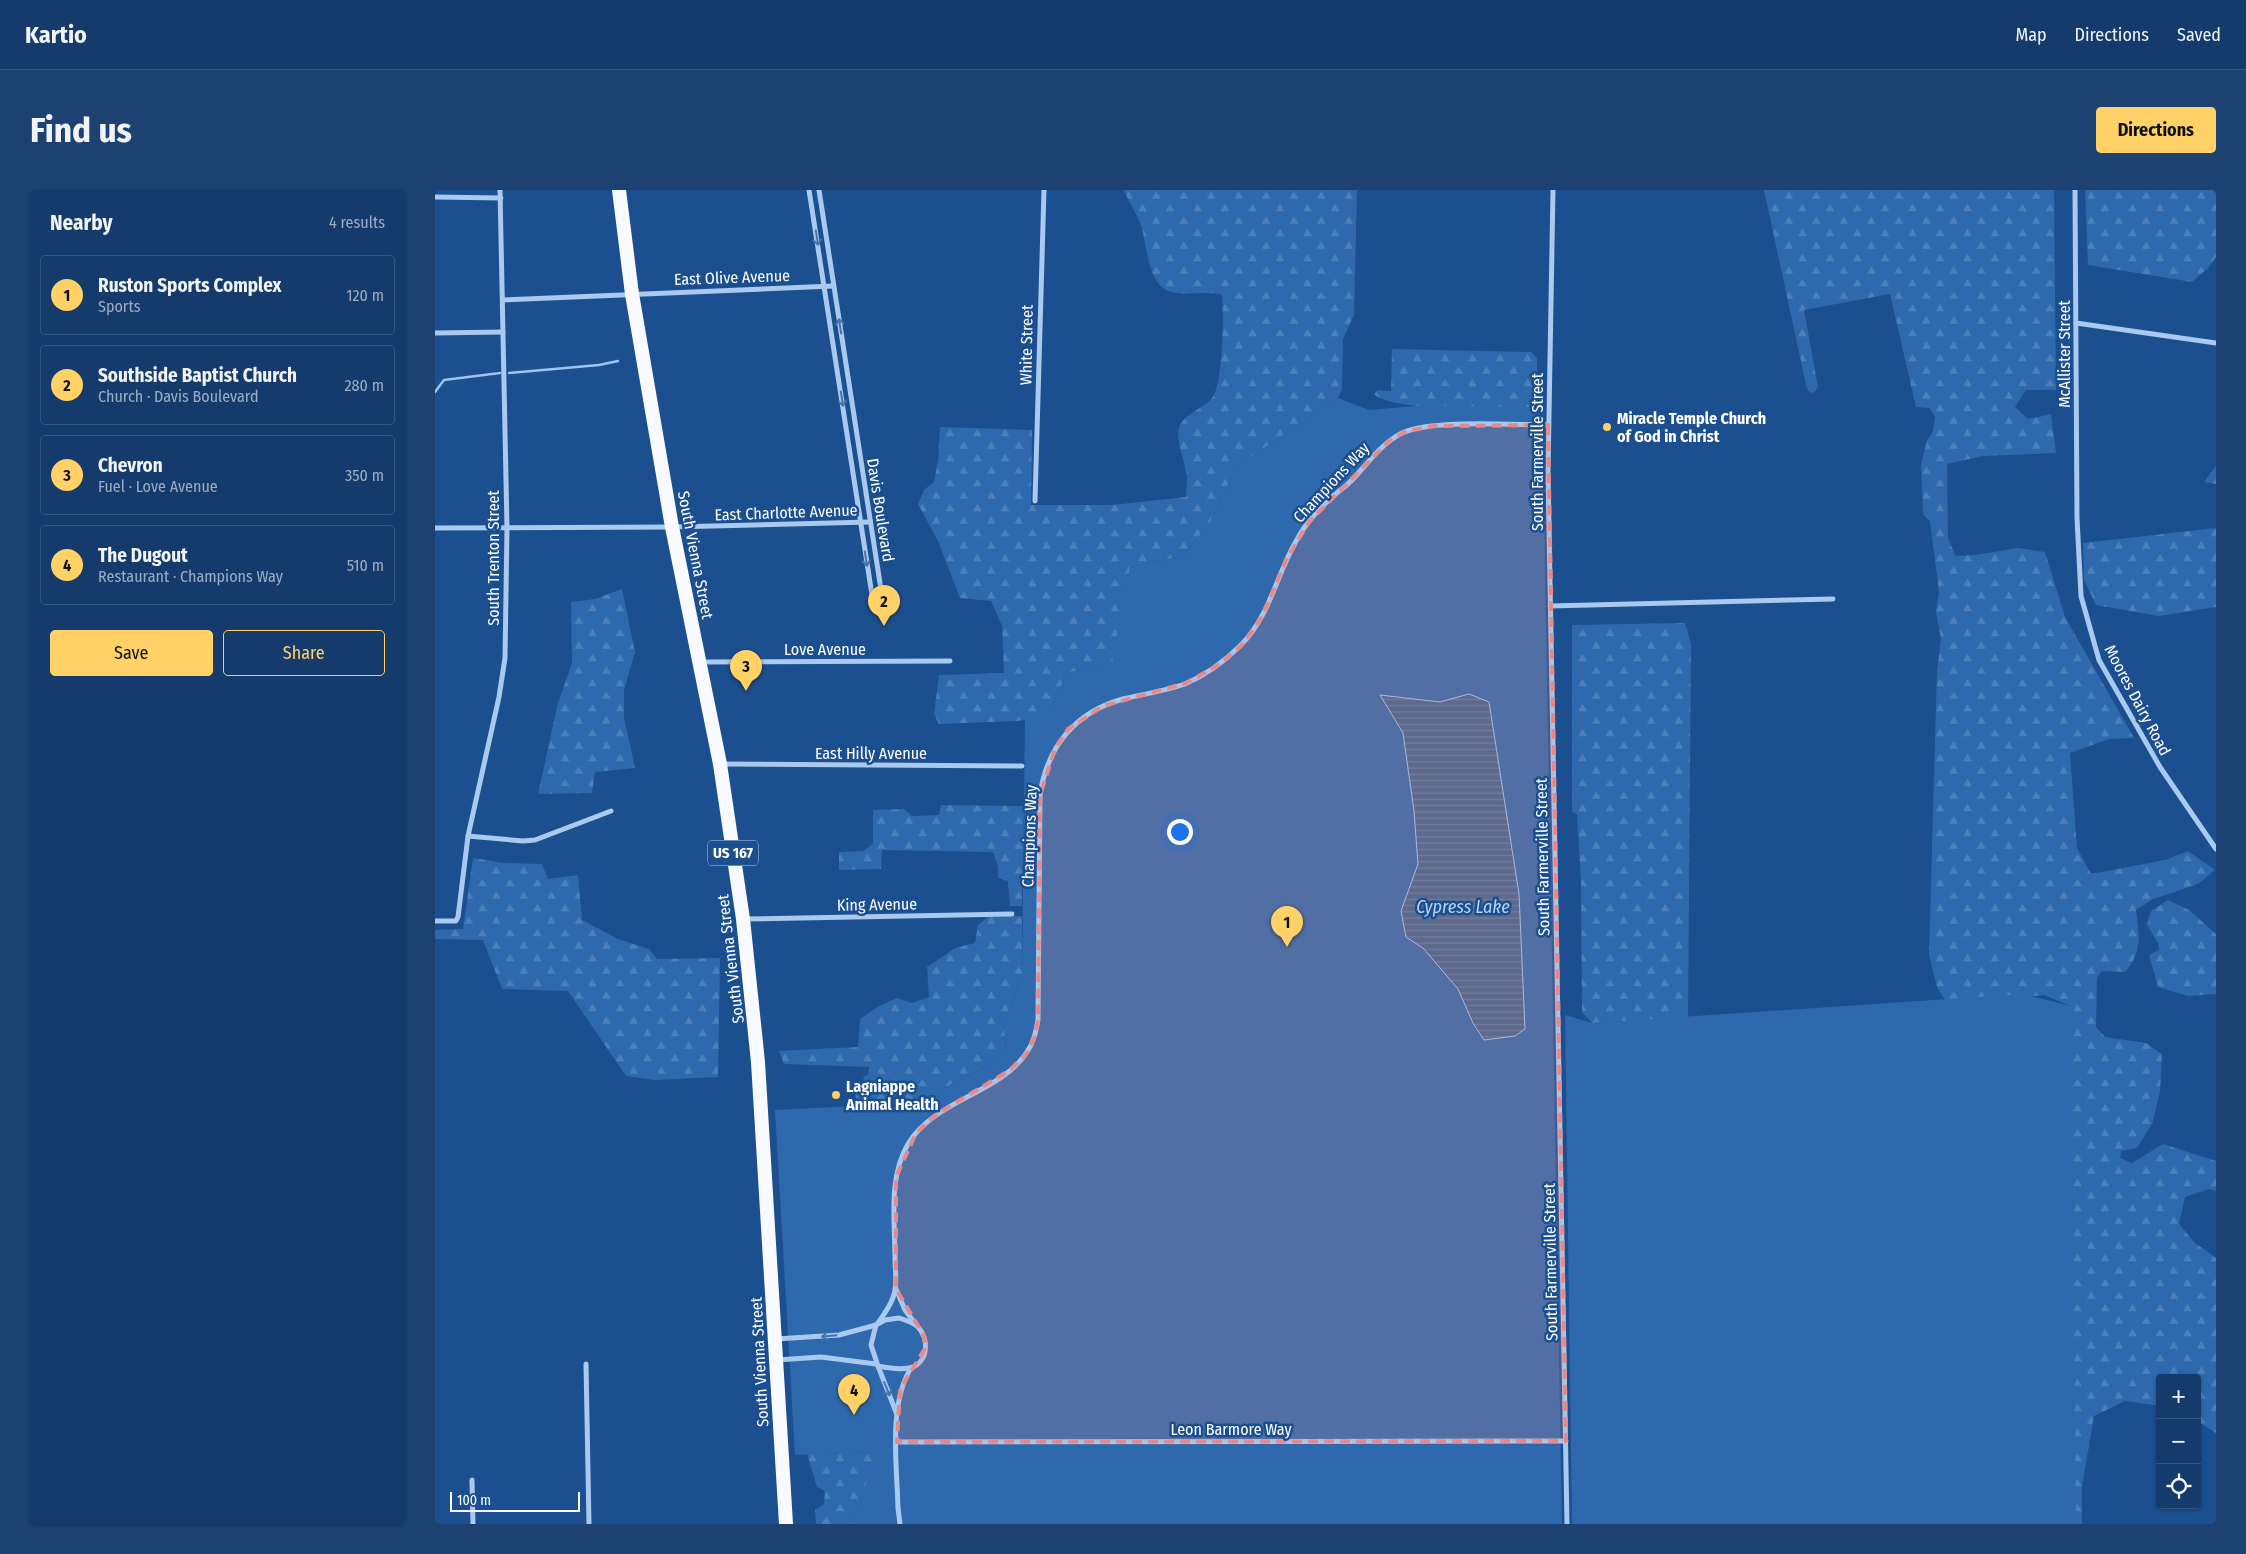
<!DOCTYPE html>
<meta charset="utf-8">
<style>
:root{--surface:#143b6b;--page:#1d4271;--text:#f1f3f6;--muted:#9dadc1;--line:#33557e;--accent:#ffd166}
body{margin:0;font-family:"Fira Sans Condensed",sans-serif;background:var(--page);color:var(--text)}
.controls{position:absolute;right:15px;bottom:15px;display:grid;overflow:hidden;border-radius:5px;box-shadow:0 1px 4px #0004}
.controls button{width:45px;height:45px;display:grid;place-items:center;padding:0;border:0;border-bottom:1px solid var(--line);background:var(--surface);color:var(--text);font:25px sans-serif}
.scale{position:absolute;left:15px;bottom:12px;width:130px;box-sizing:border-box;padding-left:5px;border:2px solid #fff;border-top:0;font-size:14px;line-height:18px;white-space:nowrap;color:#fff;-webkit-text-stroke:4px #1b4f8f;paint-order:stroke}
.you{position:absolute;left:744px;top:641px;width:18px;height:18px;margin:-12px;border:4px solid #fff;border-radius:50%;background:#1a73e8;box-shadow:0 0 0 8px #1a73e833}
.badge{display:grid;place-items:center;width:32px;height:32px;border-radius:50%;background:var(--accent);color:#111;font-size:16px;font-weight:700}
.pin{position:absolute;translate:-50% -41px;filter:drop-shadow(0 1px 2px #0008)}
.pin::after{content:'';position:absolute;top:26px;width:18px;height:15px;background:inherit;clip-path:polygon(0 0,100% 0,50% 100%)}
.list{margin:0;padding:0;list-style:none}
h2{display:flex;justify-content:space-between;align-items:center;height:65px;margin:0;padding:0 20px;font-size:21px}
h2 small{font-size:16px;font-weight:400;color:var(--muted)}
.list li{display:grid;grid-template-columns:32px 1fr auto;gap:15px;align-items:center;box-sizing:border-box;height:80px;margin:0 10px 10px;padding:0 10px;border:1px solid var(--line);border-radius:5px}
.list b{display:block;font-size:19px;white-space:nowrap}
.list p{margin:0;font-size:16px;white-space:nowrap;color:var(--muted)}
.list em{font-size:16px;font-style:normal;color:var(--muted)}
.actions{display:flex;gap:10px;padding:15px 20px}
.actions a{flex:1;padding:11px 0;border:1px solid var(--accent);border-radius:5px;text-align:center;font-size:18px;color:var(--accent)}
.actions .main{background:var(--accent);color:#111}
.icon{flex:none;width:28px;height:28px;fill:none;stroke:currentColor;stroke-width:2;stroke-linecap:round;stroke-linejoin:round}
.map{position:relative;flex:none;width:1781px;height:1334px;overflow:hidden;border-radius:5px}
header{display:flex;align-items:center;gap:30px;box-sizing:border-box;height:70px;padding:0 25px;background:var(--surface);border-bottom:1px solid var(--line)}
header strong{font-size:24px}
nav{display:flex;gap:28px;margin-inline-start:auto;font-size:18px}
.intro{display:flex;align-items:center;justify-content:space-between;box-sizing:border-box;height:120px;padding:0 30px}
h1{margin:0;font-size:35px}
.button{padding:12px 22px;border-radius:5px;background:var(--accent);color:#111;font-size:18px;font-weight:700}
main{display:flex;gap:30px;padding:0 30px}
aside{flex:1;background:var(--surface);border-radius:5px;box-shadow:0 1px 4px #0004}
.map>svg:first-child{display:block}
.forest{fill:url(#forest-firs)}
.garden{fill:#2e69ad}
.water{fill:url(#water-rules);stroke:#9cc4f0}
.lines{fill:none;stroke-linecap:round;stroke-linejoin:round}
.stream{stroke:#9cc4f0;stroke-width:2.5}
.minor{stroke:#a9c9ee;stroke-width:5}
.trunk{stroke:#f8faff;stroke-width:14}
.oneway{stroke:#4674ac}
.marked{fill:#e88989;fill-opacity:0.2;stroke:#e88989;stroke-width:4;stroke-dasharray:10 6;stroke-linejoin:round}
.poi-dot{fill:#ffd166;stroke:#1b4f8f;stroke-width:2}
.labels{text-anchor:middle;stroke-width:5;stroke-linejoin:round;paint-order:stroke}
.shield{fill:#1b4f8f;stroke:#bbcadd;stroke-width:1}
.shield-label{font-size:15px;font-weight:bold;fill:#fff}
.street-label{font-size:16px;fill:#fff;stroke:#1b4f8f}
.poi-label{font-size:16px;font-weight:bold;fill:#fff;stroke:#1b4f8f;text-anchor:start}
.water-label{font-size:18px;font-style:italic;fill:#b5d3f5;stroke:#1b4f8f}
</style>
<header>
<strong>Kartio</strong>
<nav><a>Map</a><a>Directions</a><a>Saved</a></nav>
</header>
<div class="intro"><h1>Find us</h1><a class="button">Directions</a></div>
<main>
<aside>
<h2>Nearby<small>4 results</small></h2>
<ul class="list">
<li><span class="badge">1</span><div><b>Ruston Sports Complex</b><p>Sports</p></div><em>120 m</em></li>
<li><span class="badge">2</span><div><b>Southside Baptist Church</b><p>Church · Davis Boulevard</p></div><em>280 m</em></li>
<li><span class="badge">3</span><div><b>Chevron</b><p>Fuel · Love Avenue</p></div><em>350 m</em></li>
<li><span class="badge">4</span><div><b>The Dugout</b><p>Restaurant · Champions Way</p></div><em>510 m</em></li>
</ul>
<div class="actions"><a class="main">Save</a><a>Share</a></div>
</aside>
<div class="map">
<svg width="1781" height="1334" viewBox="0 0 1781 1334">
<defs>
<pattern id="forest-firs" width="22" height="20" patternUnits="userSpaceOnUse" patternTransform="scale(1.25)"><rect width="22" height="20" fill="#2e69ad"/><path d="M5 1l3.5 6h-7zM16 11l3.5 6h-7z" fill="#4d80b9"/></pattern>
<pattern id="water-rules" width="6" height="5" patternUnits="userSpaceOnUse" patternTransform="scale(1.25)"><rect width="6" height="5" fill="#3c6290"/><path d="M0 2.5h6" fill="none" stroke="#597aa1"/></pattern>
</defs>
<rect width="100%" height="100%" fill="#1b4f8f"/>
<!-- forest -->
<g class="forest">
<path d="M689 0H922L919 125 908 149 907 199 903 208 801 277 775 332 749 366 695 377 678 473 632 483 612 527 582 531 504 534 499 524 504 485 569 483 567 436 556 411 525 408 503 351 483 314 489 300 499 292 503 271 505 237 597 240 596 315H677L751 307C751 300 752 294 752 287 751 274 740 250 744 238 748 224 768 219 777 208 788 196 789 123 787 105 771 100 753 106 737 102 713 97 712 57 707 39 703 25 694 13 689 0Z"/>
<path d="M1329 0H1619L1621 200H1591L1580 217 1593 229 1616 224 1621 263 1548 266 1512 274 1513 349 1521 366 1540 365 1583 358 1610 362 1630 427 1699 548 1674 549 1635 563 1642 658 1656 684 1730 670 1753 661 1780 680 1763 694 1716 710 1701 720C1704 745 1708 762 1690 782L1667 781 1662 788 1661 837 1670 847 1711 853 1727 864 1725 902 1717 934 1702 958 1686 961 1685 968 1697 973 1728 954 1781 971V1001L1774 999 1750 1007 1744 1034 1760 1053 1781 1068V1243L1762 1231V1188H1725V1216L1690 1211 1659 1226 1647 1296V1334H1430L1636 816 1609 805 1556 811 1515 818 1502 797 1494 764 1502 481 1506 449 1501 422 1504 402 1495 331 1488 324 1486 275 1492 250 1498 242 1500 226 1494 218 1481 217 1455 104 1369 120 1383 197 1379 203 1375 202 1372 199Z"/>
<polygon points="1650,0 1781,0 1781,67 1773,78 1757,92 1653,75"/>
<path d="M957 159 1096 162 1102 168V216L1097 218C1067 217 958 223 939 204L943 200 956 201Z"/>
<polygon points="1781,276 1781,294 1769,292"/>
<polygon points="1781,338 1781,417 1724,426 1661,415 1649,390 1648,353"/>
<polygon points="187,399 200,462 189,500 189,528 200,578 160,582 157,603 103,604 123,513 137,473 136,412 160,409"/>
<polygon points="1250,433 1256,454 1253,828 1157,833 1147,822 1146,692 1142,624 1137,622 1137,435"/>
<polygon points="506,615 589,616 587,716 575,716 573,691 563,688 563,677 558,662 447,660 446,679 404,680 404,662 428,661 438,654 438,620 469,619 477,626 504,625"/>
<polygon points="38,668 69,673 107,674 113,689 143,685 147,730 183,749 214,759 222,769 285,768 283,887 220,890 191,886 133,801 67,799 48,750 0,749 0,740 28,739"/>
<polygon points="1733,710 1754,720 1781,744 1781,804 1753,806 1723,797 1714,765 1724,760 1723,753 1712,735 1716,721"/>
<polygon points="587,726 587,788 569,832 571,860 545,880 479,913 422,916 419,894 428,892 429,886 433,885 434,877 349,874 344,861 423,857 425,829 444,816 462,808 477,813 494,807 492,777 520,758 540,753 543,735 553,727"/>
<polygon points="441,1262 425,1314 414,1327 415,1334 381,1334 380,1320 389,1314 390,1301 382,1297 372,1264"/>
</g>
<!-- garden -->
<g class="garden">
<polygon points="903,208 934,220 981,216 1109,217 1108,265 1127,1334 415,1334 414,1327 425,1314 440,1262 360,1265 340,920 479,913 545,880 571,860 569,832 587,788 590,528 612,527 632,483 677,473 695,377 749,366 775,332 801,277"/>
<polygon points="1587,804 1636,816 1641,1334 1137,1334 1130,825 1157,833"/>
</g>
<!-- water -->
<polygon class="water" points="1034,504 1054,512 1084,704 1090,839 1080,846 1049,850 1038,833 1023,799 988,758 971,747 966,721 983,674 979,621 968,543 945,505 1005,512"/>
<g class="lines">
<!-- stream -->
<g class="stream">
<polyline points="74,183 164,175 183,171"/>
<polyline points="0,202 9,190 65,183"/>
</g>
<!-- minor -->
<g class="minor">
<polyline points="374,0 437,405 443,407 447,406 384,0"/>
<polyline points="1118,0 1113,282 1132,1334"/>
<polyline points="1640,0 1642,328 1646,406 1664,470 1725,577 1781,659"/>
<polyline points="0,7 66,8"/>
<polyline points="68,110 398,96"/>
<polyline points="1641,133 1781,153"/>
<polyline points="0,143 68,142"/>
<polyline points="600,311 609,0"/>
<polyline points="0,338 237,337 435,332"/>
<polyline points="1115,416 1398,409"/>
<polyline points="264,472 515,471"/>
<polyline points="285,574 587,576"/>
<polyline points="33,646 88,651 100,650 176,621"/>
<polyline points="309,729 577,724"/>
<polyline points="0,731 21,731 23,727 33,646 64,507 70,468 72,338 65,0"/>
<polyline points="461,1099 470,1120 480,1133"/>
<path d="M464 1128C470 1130 477 1132 482 1136 495 1148 494 1174 474 1178 464 1180 453 1178 443 1176L436 1155 441 1135 450 1130Z"/>
<path d="M443 1133C450 1123 458 1112 460 1100 462 1090 460 1079 460 1069 460 1031 453 988 473 954 499 910 566 903 592 862 599 852 601 841 603 830L605 605C612 557 640 522 688 509 709 504 730 501 750 494 771 485 790 471 806 455 834 427 841 387 860 353 868 337 880 323 893 311 900 303 911 297 918 289 934 272 946 254 967 243 995 229 1079 235 1113 235"/>
<polyline points="341,1149 404,1145 441,1135"/>
<polyline points="342,1170 386,1167 441,1174"/>
<polyline points="151,1174 154,1334"/>
<polyline points="443,1176 461,1222"/>
<polyline points="462,1252 1131,1251"/>
<polyline points="37,1290 38,1334"/>
<path d="M465 1334 463 1318C462 1275 453 1215 476 1178"/>
</g>
<!-- trunk -->
<polyline class="trunk" points="184,0 197,104 237,337 285,574 308,729 323,872 351,1334"/>
</g>
<!-- one-way arrows -->
<defs><path id="oneway-shaft" d="M-6 0H5M1.5-3L5.5 0L1.5 3" fill="none" stroke-width="1.6" stroke-linecap="round" stroke-linejoin="round" transform="scale(1.25)"/></defs>
<g class="oneway">
<use href="#oneway-shaft" transform="translate(382 48) rotate(81)"/>
<use href="#oneway-shaft" transform="translate(405 136) rotate(-99)"/>
<use href="#oneway-shaft" transform="translate(407 209) rotate(81)"/>
<use href="#oneway-shaft" transform="translate(431 369) rotate(81)"/>
<use href="#oneway-shaft" transform="translate(394 1146) rotate(175)"/>
<use href="#oneway-shaft" transform="translate(452 1199) rotate(67)"/>
</g>
<!-- marked area -->
<path class="marked" d="M1113 235 1131 1251 462 1252 465 1199 491 1157 488 1144 461 1099V987L481 943 502 924 575 880 592 863 599 848 603 830 605 605 620 559 633 539 668 516 751 493 785 474 806 456 827 427 851 370 874 332 954 251 969 242 998 236Z"/>
<!-- markers -->
<g class="poi-dot">
<circle cx="1172" cy="237" r="5"/>
<circle cx="401" cy="905" r="5"/>
</g>
<g class="labels">
<!-- shield labels -->
<rect class="shield" x="273" y="650.5" width="50" height="25" rx="4"/>
<g class="shield-label">
<text x="298" y="668">US 167</text>
</g>
<!-- street labels -->
<g class="street-label">
<text transform="translate(297 87) rotate(-2)" y="6">East Olive Avenue</text>
<text transform="translate(591 155) rotate(-89)" y="6">White Street</text>
<text transform="translate(1629 164) rotate(-90)" y="6">McAllister Street</text>
<text transform="translate(1102 262) rotate(-90)" y="6">South Farmerville Street</text>
<text transform="translate(896 292) rotate(-47)" y="6">Champions Way</text>
<text transform="translate(446 320) rotate(81)" y="6">Davis Boulevard</text>
<text transform="translate(351 322) rotate(-2)" y="6">East Charlotte Avenue</text>
<text transform="translate(261 365) rotate(79)" y="6">South Vienna Street</text>
<text transform="translate(58 368) rotate(-90)" y="6">South Trenton Street</text>
<text x="390" y="465">Love Avenue</text>
<text transform="translate(1703 510) rotate(62)" y="6">Moores Dairy Road</text>
<text x="436" y="569">East Hilly Avenue</text>
<text transform="translate(594 646) rotate(-88)" y="6">Champions Way</text>
<text transform="translate(1107 667) rotate(-91)" y="6">South Farmerville Street</text>
<text transform="translate(442 714) rotate(-1)" y="6">King Avenue</text>
<text transform="translate(295 769) rotate(-97)" y="6">South Vienna Street</text>
<text transform="translate(1115 1072) rotate(-91)" y="6">South Farmerville Street</text>
<text transform="translate(324 1172) rotate(-93)" y="6">South Vienna Street</text>
<text x="796" y="1245">Leon Barmore Way</text>
</g>
<!-- poi labels -->
<g class="poi-label">
<text x="1182" y="234">Miracle Temple Church<tspan x="1182" dy="18">of God in Christ</tspan></text>
<text x="411" y="902">Lagniappe<tspan x="411" dy="18">Animal Health</tspan></text>
</g>
<!-- water labels -->
<g class="water-label">
<text x="1028" y="723">Cypress Lake</text>
</g>
</g>
</svg>
<div class="controls">
<button>+</button>
<button>−</button>
<button><svg class="icon" aria-label="locate" viewBox="0 0 24 24"><circle cx="12" cy="12" r="6"/><path d="M12 2v4M12 18v4M2 12h4M18 12h4"/></svg></button>
</div>
<div class="scale">100 m</div>
<div class="you"></div>
<div class="pin badge" style="left:852px;top:757px">1</div>
<div class="pin badge" style="left:449px;top:436px">2</div>
<div class="pin badge" style="left:311px;top:501px">3</div>
<div class="pin badge" style="left:419px;top:1225px">4</div>
</div>
</main>
